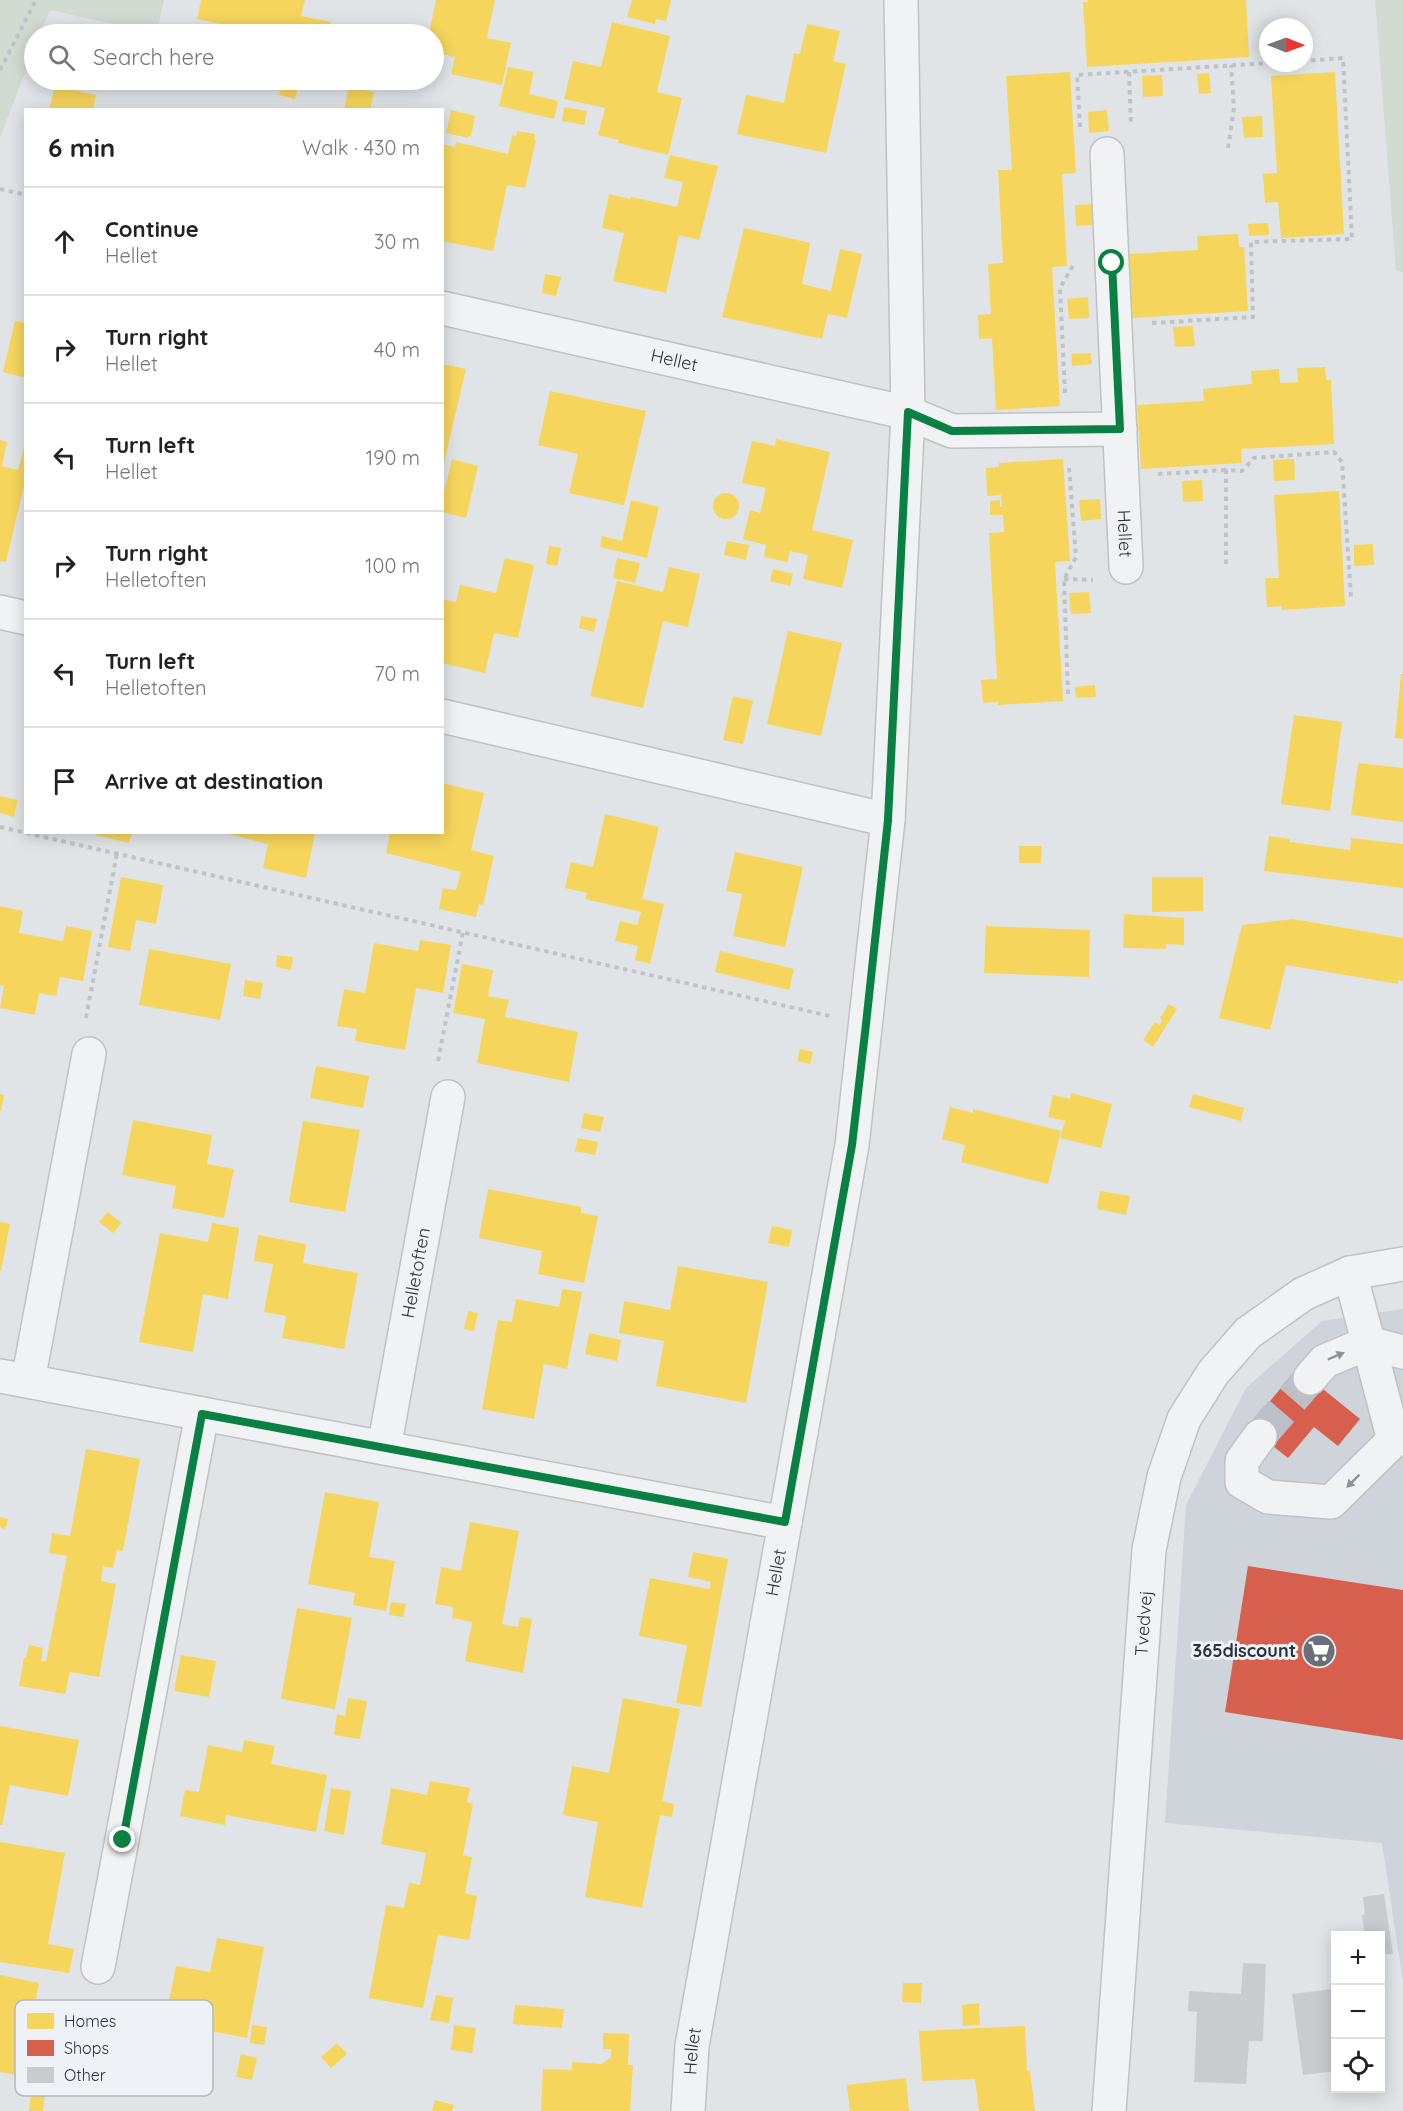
<!DOCTYPE html>
<meta charset="utf-8">
<style>
:root{--surface:#fff;--page:#f2f2f2;--text:#222;--muted:#767676;--line:#e0e0e0}
body{margin:0;font-family:Quicksand,sans-serif;background:var(--page);color:var(--text)}
.controls{position:absolute;right:18px;bottom:18px;display:grid;overflow:hidden;border-radius:0px;box-shadow:0 3px 15px #0003}
.controls button{width:54px;height:54px;display:grid;place-items:center;padding:0;border:0;border-bottom:2px solid var(--line);background:var(--surface);color:var(--text);font:30px sans-serif}
.compass{position:absolute;left:1259px;top:18px;width:54px;height:54px;border-radius:50%;background:var(--surface);box-shadow:0 3px 15px #0003;rotate:91deg}
.stop{position:absolute;width:18px;height:18px;margin:-14px;border:4px solid #0b8043;border-radius:50%;background:#fff}
.stop.end{background:#0b8043;border-color:#fff;box-shadow:0 2px 6px #0008}
.list{margin:0;padding:0;list-style:none}
h2{display:flex;justify-content:space-between;align-items:center;height:78px;margin:0;padding:0 24px;font-size:26px}
h2 small{font-size:20px;font-weight:400;color:var(--muted)}
.list li{display:grid;grid-template-columns:39px 1fr auto;gap:18px;align-items:center;box-sizing:border-box;height:108px;padding:0 24px;border-top:2px solid var(--line)}
.list b{display:block;font-size:22px;white-space:nowrap}
.list p{margin:0;font-size:20px;white-space:nowrap;color:var(--muted)}
.list em{font-size:20px;font-style:normal;color:var(--muted)}
.icon{flex:none;width:33px;height:33px;fill:none;stroke:currentColor;stroke-width:2;stroke-linecap:round;stroke-linejoin:round}
.map{position:relative;flex:none;width:1403px;height:2111px;overflow:hidden}
.search{position:absolute;background:var(--surface);box-shadow:0 3px 15px #0003;left:24px;top:24px;width:420px;height:66px;display:flex;align-items:center;gap:15px;box-sizing:border-box;padding:0 21px;border-radius:33px;color:var(--muted);font-size:22px}
.panel{position:absolute;background:var(--surface);box-shadow:0 3px 15px #0003;left:24px;top:108px;width:420px;height:726px;border-radius:0px}
.map>svg:first-child{display:block}
.built{fill:#cfd3da}
.green{fill:#d2dbd2}
.homes{fill:#f6d55c}
.shops{fill:#d6604d}
.building{fill:#c9cccf}
.lines{fill:none;stroke-linecap:round;stroke-linejoin:round}
.minor-tunnel{stroke:#bcc0c6;stroke-width:33;stroke-dasharray:33 16;stroke-linecap:butt}
.minor-casing{stroke:#bfc2c5;stroke-width:36}
.path{stroke:#c0c2c7;stroke-width:4;stroke-dasharray:4.5 4.5;stroke-linecap:butt}
.minor{stroke:#f1f2f3;stroke-width:33}
.oneway{fill:#8c929a}
.route{stroke:#0b8043;stroke-width:8}
.labels{text-anchor:middle;stroke-width:6;stroke-linejoin:round;paint-order:stroke}
.street-label{font-size:18px;fill:#283140;stroke:#eef2f6}
.poi-label{font-size:18px;font-weight:bold;fill:#283140;stroke:#eef2f6;text-anchor:end}
.key{fill:#eef2f6;stroke:#b3b8bf;stroke-width:1.5}
.key-label{font-size:16px;fill:#283140}
</style>
<div class="map">
<svg width="1403" height="2111" viewBox="0 0 1403 2111">
<rect width="100%" height="100%" fill="#e1e4e7"/>
<!-- built -->
<polygon class="built" points="1403,1309 1403,1982 1382,1843 1165,1823 1186,1505 1246,1388 1322,1321"/>
<!-- green -->
<g class="green">
<polygon points="0,0 164,0 156,34 50,10 40,34 34,34 34,49 0,138"/>
<polygon points="1375,0 1403,0 1403,272 1396,271"/>
</g>
<!-- homes -->
<g class="homes">
<polygon points="201,0 305,0 301,16 331,22 329,34 267,34 197,19"/>
<polygon points="436,0 495,0 487,38 511,43 502,85 451,74 455,57 434,52 434,34 429,34"/>
<polygon points="632,0 671,0 666,21 656,19 655,24 627,17"/>
<polygon points="1088,0 1246,0 1249,57 1087,67 1083,2 1088,2"/>
<polygon points="612,22 670,36 657,92 682,98 668,155 618,143 619,140 598,135 605,108 564,99 573,61 601,67"/>
<polygon points="807,24 840,31 833,61 846,64 826,153 737,134 746,95 784,103 794,53 800,54"/>
<polygon points="166,26 174,27 173,34 165,34"/>
<polygon points="508,67 534,72 529,94 558,101 554,119 499,106"/>
<polygon points="1070,72 1076,173 1062,174 1067,266 1052,267 1060,406 996,410 992,338 979,339 978,315 991,314 988,264 1003,263 998,170 1012,170 1006,76"/>
<polygon points="1335,72 1344,234 1281,238 1278,202 1265,203 1263,174 1277,173 1271,76"/>
<polygon points="1209,73 1211,93 1199,94 1197,74"/>
<polygon points="1162,75 1163,96 1143,97 1142,76"/>
<polygon points="283,80 300,80 295,99 279,95"/>
<polygon points="55,86 96,95 93,110 49,110"/>
<polygon points="349,87 374,92 370,110 344,110"/>
<polygon points="564,107 587,111 584,125 562,121"/>
<polygon points="451,110 475,116 471,137 468,136 468,138 446,133"/>
<polygon points="1107,110 1109,131 1089,133 1088,112"/>
<polygon points="1262,116 1263,137 1244,138 1242,117"/>
<polygon points="517,131 535,134 534,140 536,140 525,188 507,185 493,251 442,241 444,192 442,191 442,144 455,147 456,142 508,154 512,135 516,136"/>
<polygon points="670,155 718,166 699,240 679,235 666,293 613,281 624,233 602,228 609,194 630,199 631,197 677,207 683,182 664,178"/>
<polygon points="1094,204 1095,225 1076,226 1075,205"/>
<polygon points="1268,223 1269,235 1249,236 1248,224"/>
<polygon points="744,228 810,243 802,284 831,291 840,249 862,254 847,318 828,314 822,339 722,317"/>
<polygon points="1238,234 1239,247 1244,247 1248,311 1132,318 1129,254 1198,250 1197,236"/>
<polygon points="545,274 561,277 556,296 542,293"/>
<polygon points="1088,297 1089,318 1069,319 1067,299"/>
<polygon points="15,321 26,323 26,378 3,372"/>
<polygon points="1193,326 1195,346 1175,347 1173,327"/>
<polygon points="1091,353 1092,364 1072,366 1071,354"/>
<polygon points="442,364 466,369 443,467 442,467"/>
<polygon points="1325,367 1326,380 1331,380 1334,444 1241,449 1242,463 1141,469 1137,405 1204,401 1203,389 1252,384 1251,371 1279,369 1280,383 1298,382 1297,368"/>
<polygon points="550,391 646,411 624,505 569,493 578,454 538,445"/>
<polygon points="776,439 830,452 812,530 853,540 842,588 803,579 808,555 790,551 787,562 764,557 766,545 743,539 750,510 760,513 766,488 742,483 752,441 775,446"/>
<polygon points="0,440 7,442 2,466 18,470 26,440 26,477 6,562 0,561"/>
<polygon points="452,459 478,466 466,518 442,512 442,500"/>
<polygon points="1063,459 1070,561 1055,562 1063,701 998,705 998,702 983,703 981,680 997,679 989,533 1004,532 1003,515 990,515 990,501 1000,500 1000,507 1002,507 1001,495 987,496 986,468 999,467 999,463"/>
<polygon points="1294,459 1295,480 1274,481 1273,460"/>
<polygon points="1202,480 1203,501 1183,502 1182,481"/>
<polygon points="1339,491 1345,606 1281,610 1282,606 1267,607 1265,578 1279,578 1274,495"/>
<circle cx="726" cy="506" r="13"/>
<polygon points="1100,499 1101,519 1081,521 1079,500"/>
<polygon points="631,500 659,507 647,558 600,547 602,536 622,541"/>
<polygon points="727,541 749,545 746,560 724,555"/>
<polygon points="1373,544 1374,565 1354,566 1354,545"/>
<polygon points="549,546 561,548 557,566 546,564"/>
<polygon points="505,558 534,565 518,638 494,633 485,673 442,663 442,599 456,602 460,585 496,593"/>
<polygon points="617,558 640,563 635,583 613,578"/>
<polygon points="669,567 700,574 688,627 663,621 643,708 590,696 617,581 663,592"/>
<polygon points="773,569 793,574 790,586 770,581"/>
<polygon points="1089,592 1091,613 1071,614 1069,593"/>
<polygon points="581,616 597,619 594,632 579,628"/>
<polygon points="788,631 842,643 821,736 767,724"/>
<polygon points="1401,674 1403,674 1403,739 1395,738"/>
<polygon points="1095,685 1096,697 1076,698 1075,687"/>
<polygon points="733,696 753,701 743,744 723,740"/>
<polygon points="1294,715 1342,722 1330,811 1281,804"/>
<polygon points="1358,763 1403,768 1403,822 1351,815"/>
<polygon points="442,783 484,793 471,850 494,856 483,905 479,904 476,917 439,909 443,888 456,890 461,872 386,853 390,832 442,832"/>
<polygon points="0,796 18,800 14,817 0,813"/>
<polygon points="605,814 659,827 642,899 664,904 650,964 635,960 638,946 615,941 620,921 637,925 641,912 585,899 587,893 565,888 571,862 593,867"/>
<polygon points="96,832 132,832 129,843 96,835"/>
<polygon points="221,832 315,832 306,878 263,868 268,844"/>
<polygon points="1269,836 1290,839 1290,842 1350,850 1351,838 1403,844 1403,888 1264,871"/>
<polygon points="1019,846 1042,846 1041,863 1019,863"/>
<polygon points="735,852 803,867 785,947 733,936 742,894 726,891"/>
<polygon points="121,877 163,885 156,924 136,920 130,951 108,947"/>
<polygon points="1152,877 1203,877 1203,911 1152,912"/>
<polygon points="0,906 23,911 19,933 63,941 66,926 92,931 83,981 60,977 56,996 39,993 35,1015 0,1008 4,986 0,985"/>
<polygon points="1124,914 1184,918 1184,945 1166,944 1166,949 1123,948"/>
<polygon points="1293,919 1403,938 1403,981 1398,980 1398,984 1286,965 1270,1030 1219,1018 1242,925"/>
<polygon points="986,926 1090,930 1089,977 984,973"/>
<polygon points="420,940 451,945 443,993 416,988 405,1050 355,1041 357,1029 337,1026 344,989 365,993 374,943 418,951"/>
<polygon points="149,949 231,964 220,1020 139,1005"/>
<polygon points="720,951 794,969 789,990 715,972"/>
<polygon points="277,955 293,957 291,970 276,967"/>
<polygon points="462,964 493,970 488,996 509,1000 505,1017 578,1032 569,1082 477,1063 485,1019 453,1013"/>
<polygon points="245,980 263,983 260,999 243,996"/>
<polygon points="1169,1004 1177,1009 1153,1047 1143,1040 1155,1022 1160,1025 1162,1020 1160,1018"/>
<polygon points="800,1049 813,1052 810,1064 797,1061"/>
<polygon points="316,1066 369,1076 363,1108 310,1098"/>
<polygon points="1071,1093 1112,1104 1101,1148 1060,1138 1065,1121 1048,1117 1053,1095 1070,1099"/>
<polygon points="0,1094 4,1095 1,1111 0,1111"/>
<polygon points="1193,1094 1244,1108 1241,1121 1189,1107"/>
<polygon points="950,1107 973,1113 973,1109 1061,1131 1048,1184 961,1162 965,1145 942,1139"/>
<polygon points="584,1113 604,1117 600,1132 581,1128"/>
<polygon points="133,1120 212,1135 207,1164 234,1169 224,1218 172,1208 176,1186 122,1175"/>
<polygon points="303,1121 360,1130 345,1212 289,1202"/>
<polygon points="578,1138 598,1142 595,1155 575,1151"/>
<polygon points="488,1189 581,1207 581,1213 598,1216 584,1283 538,1274 542,1251 479,1238"/>
<polygon points="1100,1191 1130,1196 1126,1215 1097,1209"/>
<polygon points="108,1212 121,1223 113,1233 99,1222"/>
<polygon points="0,1222 10,1224 1,1271 0,1271"/>
<polygon points="212,1223 239,1228 228,1299 203,1294 193,1352 139,1342 160,1233 208,1242"/>
<polygon points="772,1226 792,1230 789,1247 768,1243"/>
<polygon points="258,1235 306,1244 303,1263 358,1273 344,1349 282,1338 286,1316 264,1312 273,1264 254,1261"/>
<polygon points="678,1266 768,1282 746,1403 656,1386 664,1341 619,1333 624,1301 670,1310"/>
<polygon points="562,1289 582,1292 567,1369 544,1364 534,1419 482,1409 498,1320 512,1322 516,1299 559,1307"/>
<polygon points="468,1311 478,1313 474,1331 464,1329"/>
<polygon points="589,1333 621,1340 617,1361 585,1354"/>
<polygon points="86,1449 140,1459 123,1551 117,1550 113,1568 103,1566 101,1581 116,1584 99,1677 70,1672 65,1694 19,1686 24,1658 26,1658 29,1645 43,1648 41,1661 46,1662 67,1556 49,1553 52,1533 70,1536"/>
<polygon points="325,1492 379,1502 369,1557 395,1561 386,1611 353,1605 355,1593 308,1584"/>
<polygon points="0,1517 8,1519 5,1529 0,1527"/>
<polygon points="470,1522 519,1531 502,1624 518,1627 520,1617 532,1619 523,1673 465,1661 472,1622 452,1618 453,1607 435,1604 441,1567 461,1571"/>
<polygon points="693,1552 728,1559 701,1707 676,1703 687,1645 639,1636 650,1578 709,1589 711,1582 688,1577"/>
<polygon points="391,1602 406,1604 403,1617 389,1615"/>
<polygon points="297,1608 352,1618 335,1709 281,1699"/>
<polygon points="181,1655 216,1661 209,1697 174,1691"/>
<polygon points="348,1698 367,1701 360,1739 334,1735 337,1714 345,1716"/>
<polygon points="623,1698 680,1709 662,1801 674,1804 672,1817 660,1815 642,1908 585,1897 598,1822 563,1815 572,1766 609,1773"/>
<polygon points="0,1726 79,1740 68,1796 10,1785 2,1825 0,1825"/>
<polygon points="244,1740 275,1746 271,1764 327,1775 316,1832 226,1815 225,1825 180,1816 185,1790 199,1792 208,1745 242,1752"/>
<polygon points="430,1781 470,1788 467,1802 473,1804 463,1855 472,1857 465,1893 477,1896 469,1940 438,1935 423,2008 369,1998 386,1905 404,1908 409,1883 420,1885 426,1853 381,1844 391,1788 427,1795"/>
<polygon points="331,1788 351,1791 344,1835 324,1831"/>
<polygon points="0,1842 65,1853 48,1944 74,1949 69,1973 0,1962"/>
<polygon points="217,1938 264,1947 247,2038 165,2022 176,1966 210,1972"/>
<polygon points="0,1975 39,1983 21,2076 0,2072"/>
<polygon points="903,1983 922,1983 921,2003 902,2002"/>
<polygon points="436,1995 453,1998 449,2023 430,2020"/>
<polygon points="979,2003 980,2025 963,2026 962,2005"/>
<polygon points="515,2005 564,2009 562,2028 513,2024"/>
<polygon points="252,2025 267,2027 264,2045 250,2043"/>
<polygon points="454,2025 476,2028 472,2053 451,2050"/>
<polygon points="1025,2026 1027,2071 1030,2071 1035,2111 979,2111 975,2079 922,2081 919,2031"/>
<polygon points="603,2033 629,2034 628,2065 633,2065 630,2111 541,2111 543,2069 572,2070 572,2062 602,2064 611,2057 611,2049 603,2049"/>
<polygon points="337,2043 347,2054 331,2068 321,2057"/>
<polygon points="241,2054 257,2058 252,2080 236,2077"/>
<polygon points="906,2078 909,2111 850,2111 847,2085"/>
<polygon points="31,2091 45,2093 43,2111 29,2111"/>
<polygon points="435,2100 454,2105 452,2111 432,2111"/>
</g>
<!-- shops -->
<g class="shops">
<polygon points="1297,1368 1360,1419 1338,1446 1314,1427 1288,1458 1249,1427"/>
<polygon points="1248,1566 1403,1590 1403,1740 1225,1712"/>
</g>
<!-- building -->
<g class="building">
<polygon points="1384,1894 1393,1954 1380,1955 1380,1936 1365,1936 1362,1915 1365,1914 1363,1897"/>
<polygon points="1243,1963 1266,1964 1263,2041 1249,2041 1246,2084 1194,2082 1197,2012 1188,2011 1189,1991 1241,1994"/>
<polygon points="1332,1989 1336,2017 1336,2071 1303,2075 1292,1994"/>
<polygon points="1380,2032 1384,2048 1380,2049"/>
</g>
<g class="lines">
<!-- minor-tunnel -->
<polyline class="minor-tunnel" points="1260,1436 1310,1378"/>
<defs>
<g id="minor">
<path id="s1" d="M1107 154 1126 567"/>
<path id="s2" d="M442 308 908 413 952 431 1120 429"/>
<polyline points="0,612 26,618"/>
<polyline points="442,716 888,820"/>
<polyline points="1350,1273 1394,1440"/>
<polyline points="0,1376 785,1523"/>
<polyline points="1310,1378 1325,1361 1368,1343 1403,1352"/>
<polyline points="28,1381 89,1054"/>
<polyline points="1260,1436 1242,1461 1242,1482 1268,1497 1331,1502 1394,1440 1403,1439"/>
<path id="s3" d="M384 1448 448 1097"/>
<polyline points="98,1967 202,1414"/>
<path id="s4" d="M688 2111 692 2046 852 1145 888 820 908 413 901 0"/>
<path id="s5" d="M1109 2111 1149 1550 1164 1477 1184 1419 1213 1373 1248 1333 1303 1294 1350 1273 1403 1264"/>
</g>
</defs>
<!-- minor casing -->
<use href="#minor" class="minor-casing"/>
<!-- path -->
<g class="path">
<polyline points="0,70 36,0"/>
<polyline points="1129,72 1131,125"/>
<polyline points="1080,127 1077,75 1270,63"/>
<polyline points="1228,148 1234,108 1231,65"/>
<polyline points="0,189 26,195"/>
<polyline points="1152,323 1253,317 1251,242 1352,239 1343,58 1304,61"/>
<polyline points="1065,393 1060,288 1074,264"/>
<polyline points="1158,474 1226,470"/>
<polyline points="1226,564 1226,470 1242,471 1254,458 1334,452 1342,462 1351,597"/>
<polyline points="1064,579 1093,580"/>
<polyline points="1068,694 1064,579 1076,557 1069,467"/>
<polyline points="0,827 830,1016"/>
<polyline points="86,1018 117,853"/>
<polyline points="438,1061 463,932"/>
</g>
<!-- minor -->
<use href="#minor" class="minor"/>
</g>
<!-- one-way arrows -->
<defs><path id="oneway-solid" d="M-6-.8H1V-3.2L6.5 0L1 3.2V.8H-6Z" transform="scale(1.5)"/></defs>
<g class="oneway">
<use href="#oneway-solid" transform="translate(1336 1356) rotate(-23)"/>
<use href="#oneway-solid" transform="translate(1353 1481) rotate(135)"/>
</g>
<g class="lines">
<!-- route -->
<polyline class="route" points="123,1840 202,1414 785,1522 852,1145 866,1024 888,820 908,412 952,431 1120,429 1112,263"/>
</g>
<!-- icons -->
<defs>
<symbol id="supermarket-disc" viewBox="-11 -11 22 22"><circle r="9.5" fill="#69707a" stroke="#eef2f6"/><path d="M-6-5.5h2.5l.6 2H6L4.5 2H-2.5L-4.4-4H-6ZM-1.5 3.2a1.3 1.3 0 1 0 .1 0ZM3 3.2a1.3 1.3 0 1 0 .1 0Z" fill="#fff"/></symbol>
</defs>
<g fill-rule="evenodd">
<use href="#supermarket-disc" x="1300" y="1632" width="38" height="38"/>
</g>
<g class="labels">
<!-- street labels -->
<g class="street-label">
<text dy="6" stroke="none"><textPath href="#s2" startOffset="238">Hellet</textPath></text>
<text dy="6" stroke="none"><textPath href="#s1" startOffset="380">Hellet</textPath></text>
<text dy="6" stroke="none"><textPath href="#s3" startOffset="178">Helletoften</textPath></text>
<text dy="6" stroke="none"><textPath href="#s4" startOffset="546">Hellet</textPath></text>
<text dy="6" stroke="none"><textPath href="#s5" startOffset="489">Tvedvej</textPath></text>
<text dy="6" stroke="none"><textPath href="#s4" startOffset="60">Hellet</textPath></text>
</g>
<!-- poi labels -->
<g class="poi-label">
<text x="1296" y="1657">365discount</text>
</g>
</g>
<!-- legend -->
<rect x="15" y="2000" width="198" height="96" rx="9" class="key"/>
<rect x="27" y="2013" width="27" height="16" fill="#f6d55c"/>
<rect x="27" y="2040" width="27" height="16" fill="#d6604d"/>
<rect x="27" y="2067" width="27" height="16" fill="#c9cccf"/>
<g class="key-label">
<text x="64" y="2027">Homes</text>
<text x="64" y="2054">Shops</text>
<text x="64" y="2081">Other</text>
</g>
</svg>
<div class="controls">
<button>+</button>
<button>−</button>
<button><svg class="icon" aria-label="locate" viewBox="0 0 24 24"><circle cx="12" cy="12" r="6"/><path d="M12 2v4M12 18v4M2 12h4M18 12h4"/></svg></button>
</div>
<svg class="compass" viewBox="-18 -18 36 36"><path d="M0-13l5 13h-10z" fill="#e53935"/><path d="M0 13l5-13h-10z" fill="#767676"/></svg>
<div class="stop" style="left:1112px;top:263px"></div>
<div class="stop end" style="left:123px;top:1840px"></div>
<div class="search"><svg class="icon" aria-label="search" viewBox="0 0 24 24"><circle cx="10" cy="10" r="6"/><path d="M15 15l6 6"/></svg>Search here</div>
<section class="panel">
<h2>6 min<small>Walk · 430 m</small></h2>
<ul class="list">
<li><svg class="icon" aria-label="ahead" viewBox="0 0 24 24"><path d="M12 20V5M6 11l6-6 6 6"/></svg><div><b>Continue</b><p>Hellet</p></div><em>30 m</em></li>
<li><svg class="icon" aria-label="right" viewBox="0 0 24 24"><path d="M7 20v-9h11M14 6l5 5-5 5"/></svg><div><b>Turn right</b><p>Hellet</p></div><em>40 m</em></li>
<li><svg class="icon" aria-label="left" viewBox="0 0 24 24"><path d="M17 20v-9H6M10 6l-5 5 5 5"/></svg><div><b>Turn left</b><p>Hellet</p></div><em>190 m</em></li>
<li><svg class="icon" aria-label="right" viewBox="0 0 24 24"><path d="M7 20v-9h11M14 6l5 5-5 5"/></svg><div><b>Turn right</b><p>Helletoften</p></div><em>100 m</em></li>
<li><svg class="icon" aria-label="left" viewBox="0 0 24 24"><path d="M17 20v-9H6M10 6l-5 5 5 5"/></svg><div><b>Turn left</b><p>Helletoften</p></div><em>70 m</em></li>
<li><svg class="icon" aria-label="arrive" viewBox="0 0 24 24"><path d="M6 21V4h12l-3 4 3 4H6"/></svg><div><b>Arrive at destination</b></div></li>
</ul>
</section>
</div>
